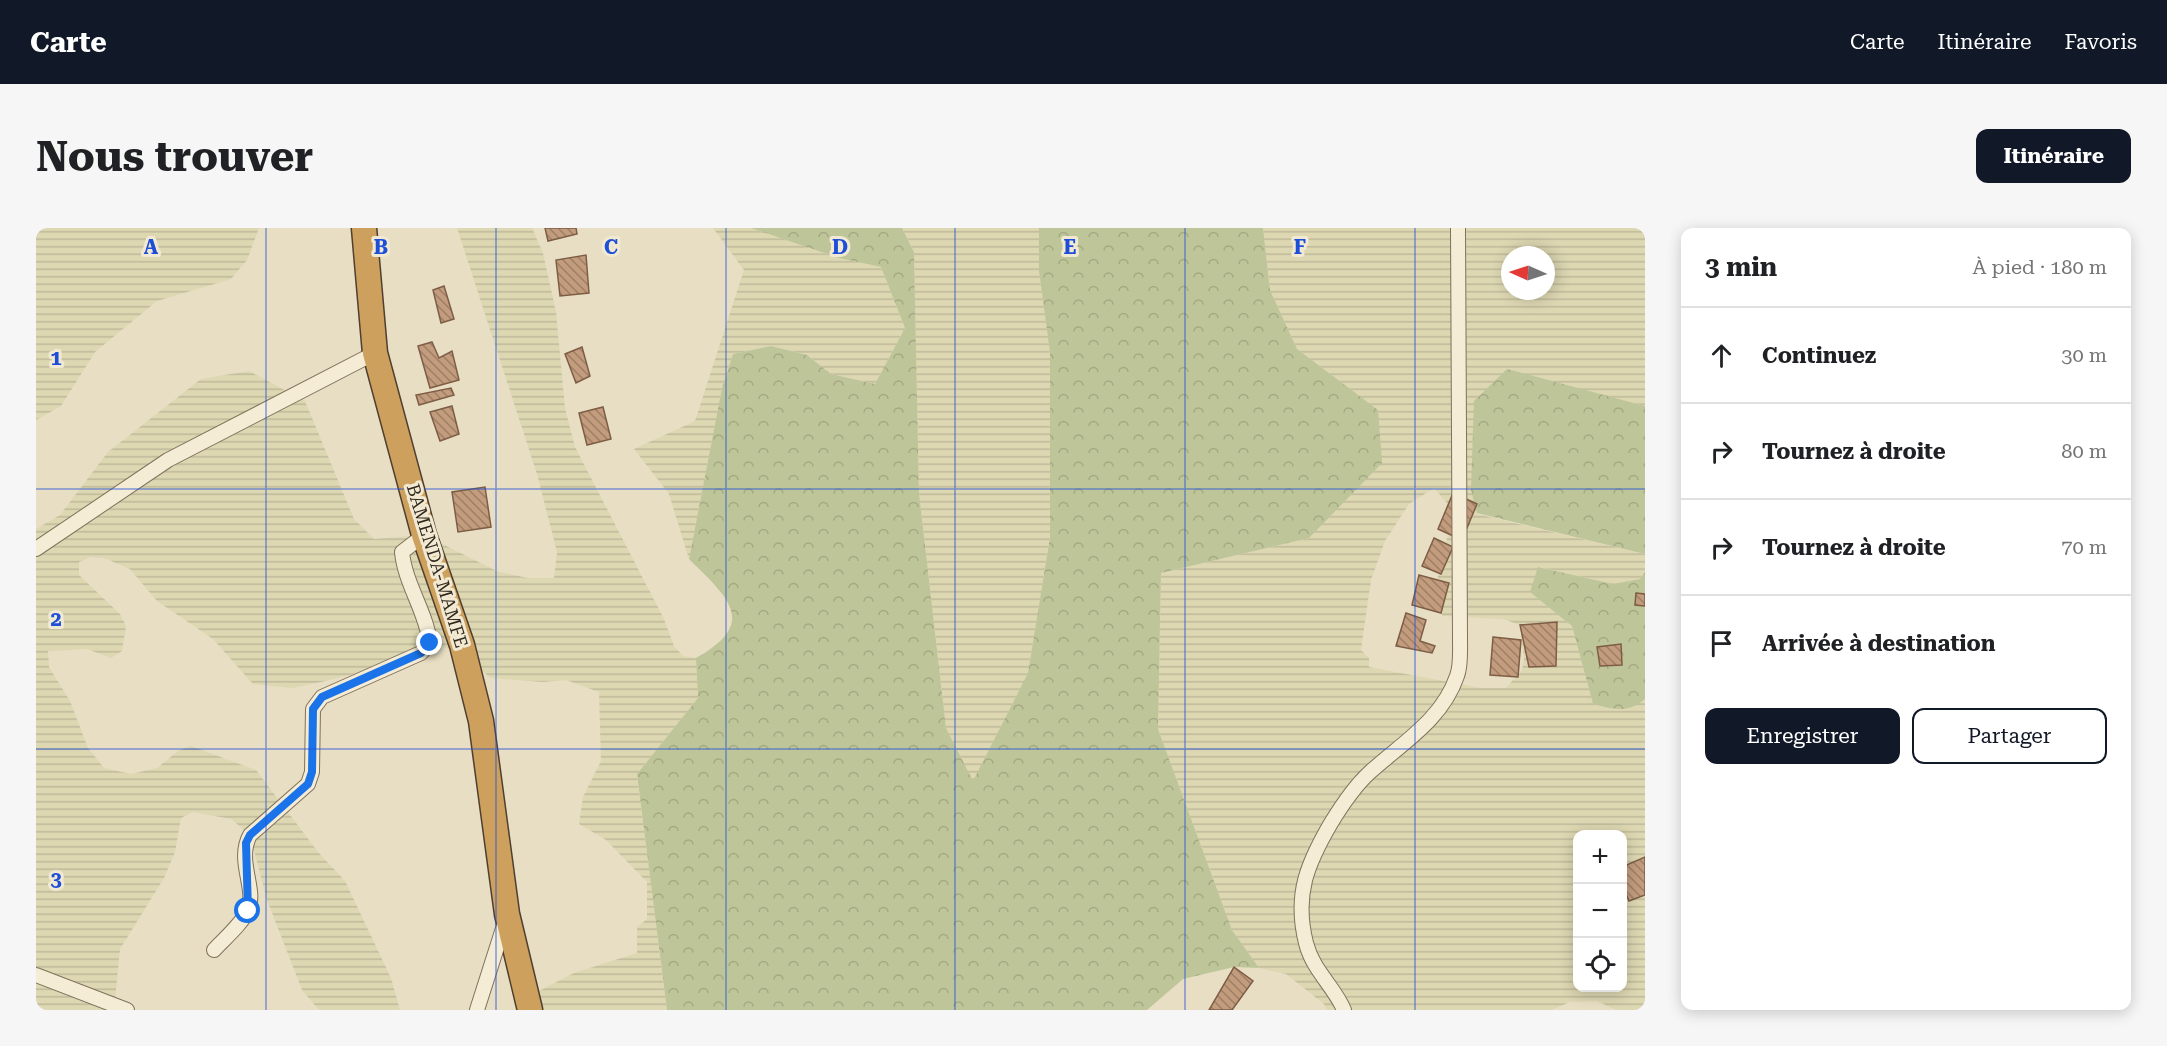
<!DOCTYPE html>
<html lang="fr">
<meta charset="utf-8">
<style>
:root{--surface:#fff;--page:#f6f6f6;--text:#202124;--muted:#757577;--line:#e0e0e0;--accent:#111827}
body{margin:0;font-family:"Roboto Serif",serif;background:var(--page);color:var(--text)}
.controls{position:absolute;right:18px;bottom:18px;display:grid;overflow:hidden;border-radius:12px;box-shadow:0 3px 15px #0003}
.controls button{width:54px;height:54px;display:grid;place-items:center;padding:0;border:0;border-bottom:2px solid var(--line);background:var(--surface);color:var(--text);font:30px sans-serif}
.compass{position:absolute;left:1465px;top:18px;width:54px;height:54px;border-radius:50%;background:var(--surface);box-shadow:0 3px 15px #0003;rotate:273deg}
.stop{position:absolute;width:18px;height:18px;margin:-14px;border:4px solid #1a73e8;border-radius:50%;background:#fff}
.stop.end{background:#1a73e8;border-color:#fff;box-shadow:0 2px 6px #0008}
.list{margin:0;padding:0;list-style:none}
h2{display:flex;justify-content:space-between;align-items:center;height:78px;margin:0;padding:0 24px;font-size:26px}
h2 small{font-size:20px;font-weight:400;color:var(--muted)}
.list li{display:grid;grid-template-columns:39px 1fr auto;gap:18px;align-items:center;box-sizing:border-box;height:96px;padding:0 24px;border-top:2px solid var(--line)}
.list b{display:block;font-size:22px;white-space:nowrap}
.list em{font-size:20px;font-style:normal;color:var(--muted)}
.actions{display:flex;gap:12px;padding:18px 24px}
.actions a{flex:1;padding:14px 0;border:2px solid var(--accent);border-radius:12px;text-align:center;font-size:21px;color:var(--accent)}
.actions .main{background:var(--accent);color:#fff}
.icon{flex:none;width:33px;height:33px;fill:none;stroke:currentColor;stroke-width:2;stroke-linecap:round;stroke-linejoin:round}
.map{position:relative;flex:none;width:1609px;height:782px;overflow:hidden;border-radius:12px}
header{display:flex;align-items:center;gap:36px;box-sizing:border-box;height:84px;padding:0 30px;background:var(--accent);color:#fff}
header strong{font-size:28px}
nav{display:flex;gap:33px;margin-inline-start:auto;font-size:21px}
.intro{display:flex;align-items:center;justify-content:space-between;box-sizing:border-box;height:144px;padding:0 36px}
h1{margin:0;font-size:42px}
.button{padding:15px 27px;border-radius:12px;background:var(--accent);color:#fff;font-size:21px;font-weight:700}
main{display:flex;gap:36px;padding:0 36px}
aside{flex:1;background:var(--surface);border-radius:12px;box-shadow:0 3px 15px #0003}
.map>svg:first-child{display:block}
.farmland{fill:url(#farmland-rules);fill-rule:evenodd}
.forest{fill:url(#forest-crowns)}
.building{fill:url(#building-back-hatch);stroke:#7d5d45;stroke-width:1.5}
.lines{fill:none;stroke-linecap:round;stroke-linejoin:round}
.street-casing{stroke:#80715c;stroke-width:16}
.highway-casing{stroke:#4f3f30;stroke-width:27}
.street{stroke:#f4ecd5;stroke-width:14}
.highway{stroke:#cea05d;stroke-width:24}
.route{stroke:#1a73e8;stroke-width:8}
.grid{fill:none;stroke:#1d4ed8;stroke-width:1.5;stroke-opacity:0.55}
.labels{text-anchor:middle;stroke-width:6;stroke-linejoin:round;paint-order:stroke}
.street-label{font-size:18px;fill:#32291e;stroke:#f1e9d2}
.grid-label{font-size:20px;text-anchor:middle;font-weight:bold;fill:#1d4ed8;stroke:#f1e9d2;stroke-width:6;stroke-linejoin:round;paint-order:stroke}
</style>
<header>
<strong>Carte</strong>
<nav><a>Carte</a><a>Itinéraire</a><a>Favoris</a></nav>
</header>
<div class="intro"><h1>Nous trouver</h1><a class="button">Itinéraire</a></div>
<main>
<div class="map">
<svg width="1609" height="782" viewBox="0 0 1609 782">
<defs>
<pattern id="farmland-rules" width="6" height="5" patternUnits="userSpaceOnUse" patternTransform="scale(1.5)"><rect width="6" height="5" fill="#ddd7b2"/><path d="M0 2.5h6" fill="none" stroke="#beb999"/></pattern>
<pattern id="forest-crowns" width="20" height="18" patternUnits="userSpaceOnUse" patternTransform="scale(1.5)"><rect width="20" height="18" fill="#bec599"/><path d="M2 6a3 3 0 1 1 6 0M12 15a3 3 0 1 1 6 0" fill="none" stroke="#a4a983"/></pattern>
<pattern id="building-back-hatch" width="6" height="6" patternUnits="userSpaceOnUse" patternTransform="scale(1.5)"><rect width="6" height="6" fill="#c29c7d"/><path d="M-1 5l2 2M0 0l6 6M5-1l2 2" fill="none" stroke="#9e7f66"/></pattern>
</defs>
<rect width="100%" height="100%" fill="#e8dec3"/>
<!-- farmland -->
<g class="farmland">
<polygon points="0,0 223,0 211,32 195,51 121,73 59,124 25,178 0,192"/>
<polygon points="421,0 496,0 507,25 520,84 529,180 539,219 628,391 638,418 647,428 660,430 662,470 601,546 631,782 488,782 499,765 538,745 601,725 601,699 611,691 611,654 570,612 543,596 547,569 565,533 563,464 530,452 506,454 455,450 420,423 394,415 362,435 285,454 256,460 217,456 177,411 121,373 94,341 68,330 55,329 43,334 43,347 84,386 90,398 86,423 75,430 51,421 12,423 13,439 34,473 52,520 68,540 95,546 121,540 142,523 155,518 220,542 282,624 309,653 355,750 364,782 283,782 266,762 231,672 214,607 195,591 157,584 145,590 139,624 128,650 84,721 78,782 0,782 0,301 24,287 72,224 165,151 213,143 269,173 318,291 338,311 388,307 463,344 492,350 518,350 521,324 501,246"/>
<polygon points="677,0 715,0 803,30 845,39 869,100 839,156 795,146 771,127 735,118 697,126 686,160 653,331 633,266 598,221 659,193 708,42"/>
<polygon points="866,0 1003,0 1003,43 1014,125 1014,309 992,445 937,554 910,500 883,265 878,24"/>
<path d="M1227 0H1609V178L1471 142 1441 286 1609 326V344L1604 351 1577 356 1503 339 1536 398 1557 476 1605 474 1609 471V782H1580L1561 773 1534 774 1516 782H1291L1288 776 1250 746 1223 740 1196 702 1122 501 1125 345 1273 310 1341 182 1261 121 1234 62ZM1474 27H1510V63H1474ZM1398 260 1411 275 1412 306 1400 357 1406 388 1467 391 1484 397 1488 431 1486 442 1470 460H1445L1333 439V430L1325 422 1335 352 1349 313 1373 276ZM1542 606H1586V760H1542Z"/>
</g>
<!-- forest -->
<g class="forest">
<path d="M715 0H866L878 24 883 265 910 500 937 553 992 445 1014 309V125L1003 43V0H1227L1234 62 1261 121 1342 182 1346 235 1273 310 1125 345 1122 501 1196 702 1223 740 1198 739 1147 751 1111 782H631L601 546 662 470 660 430C724 394 691 369 653 331L686 160 697 126 735 118 771 127 795 146 839 156 869 100 845 39 803 30Z"/>
<polygon points="1471,141 1609,178 1609,326 1441,285 1435,262 1438,173"/>
<path d="M1502 339 1577 356 1604 351 1609 344V471C1592 486 1576 481 1557 476L1536 398 1494 364Z"/>
</g>
<!-- building -->
<g class="building">
<polygon points="509,0 540,0 541,6 512,13"/>
<polygon points="550,27 553,65 524,68 520,32"/>
<polygon points="408,58 418,91 405,95 397,62"/>
<polygon points="396,114 403,130 416,123 423,152 394,160 382,118"/>
<polygon points="546,119 554,148 540,155 529,126"/>
<polygon points="415,160 418,167 383,177 380,167"/>
<polygon points="416,178 423,206 404,213 394,184"/>
<polygon points="567,179 575,211 551,217 543,185"/>
<polygon points="449,259 455,299 422,304 416,264"/>
<polygon points="1417,265 1441,276 1426,312 1402,301"/>
<polygon points="1398,310 1417,319 1405,346 1386,338"/>
<polygon points="1383,347 1413,355 1405,385 1376,377"/>
<polygon points="1600,365 1609,366 1609,378 1599,377"/>
<polygon points="1370,385 1390,392 1384,413 1399,418 1396,425 1360,418"/>
<polygon points="1521,394 1520,438 1493,439 1484,397"/>
<polygon points="1457,409 1485,412 1482,449 1454,447"/>
<polygon points="1585,416 1586,437 1564,438 1561,419"/>
<polygon points="1609,629 1609,667 1593,673 1586,656 1586,639"/>
<polygon points="1198,739 1217,753 1196,782 1173,782"/>
</g>
<g class="lines">
<defs>
<g id="street">
<polyline points="0,321 132,232 339,125"/>
<path d="M178 722C188 711 206 696 212 682 221 660 200 633 214 607L272 556 276 544 277 481 286 469 385 425 394 415C390 383 369 356 366 324L388 307"/>
<polyline points="0,747 91,782"/>
<polyline points="441,782 470,691"/>
<path d="M1308 782C1298 758 1277 743 1270 715 1258 667 1271 636 1295 595 1306 577 1318 559 1333 545 1366 515 1406 492 1421 448 1425 438 1424 423 1424 412L1422 0"/>
</g>
<polyline id="highway" points="328,0 339,125 388,307 426,417 445,493 471,686 494,782"/>
</defs>
<!-- street casing -->
<use href="#street" class="street-casing"/>
<!-- highway casing -->
<use href="#highway" class="highway-casing"/>
<!-- street -->
<use href="#street" class="street"/>
<!-- highway -->
<use href="#highway" class="highway"/>
</g>
<g class="lines">
<!-- route -->
<polyline class="route" points="212,683 210,615 214,607 272,556 276,544 277,481 286,469 385,425 394,415"/>
</g>
<!-- grid -->
<path class="grid" d="M230 0V782M460 0V782M690 0V782M919 0V782M1149 0V782M1379 0V782M0 261H1609M0 521H1609"/>
<g class="labels">
<!-- street labels -->
<g class="street-label">
<text transform="translate(401 338) rotate(73)" y="6">BAMENDA-MAMFE</text>
</g>
</g>
<g class="grid-label">
<text x="115" y="26">A</text>
<text x="345" y="26">B</text>
<text x="575" y="26">C</text>
<text x="804" y="26">D</text>
<text x="1034" y="26">E</text>
<text x="1264" y="26">F</text>
<text x="20" y="137">1</text>
<text x="20" y="398">2</text>
<text x="20" y="658">3</text>
</g>
</svg>
<div class="controls">
<button>+</button>
<button>−</button>
<button><svg class="icon" aria-label="locate" viewBox="0 0 24 24"><circle cx="12" cy="12" r="6"/><path d="M12 2v4M12 18v4M2 12h4M18 12h4"/></svg></button>
</div>
<svg class="compass" viewBox="-18 -18 36 36"><path d="M0-13l5 13h-10z" fill="#e53935"/><path d="M0 13l5-13h-10z" fill="#757577"/></svg>
<div class="stop" style="left:212px;top:683px"></div>
<div class="stop end" style="left:394px;top:415px"></div>
</div>
<aside>
<h2>3 min<small>À pied · 180 m</small></h2>
<ul class="list">
<li><svg class="icon" aria-label="ahead" viewBox="0 0 24 24"><path d="M12 20V5M6 11l6-6 6 6"/></svg><div><b>Continuez</b></div><em>30 m</em></li>
<li><svg class="icon" aria-label="right" viewBox="0 0 24 24"><path d="M7 20v-9h11M14 6l5 5-5 5"/></svg><div><b>Tournez à droite</b></div><em>80 m</em></li>
<li><svg class="icon" aria-label="right" viewBox="0 0 24 24"><path d="M7 20v-9h11M14 6l5 5-5 5"/></svg><div><b>Tournez à droite</b></div><em>70 m</em></li>
<li><svg class="icon" aria-label="arrive" viewBox="0 0 24 24"><path d="M6 21V4h12l-3 4 3 4H6"/></svg><div><b>Arrivée à destination</b></div></li>
</ul>
<div class="actions"><a class="main">Enregistrer</a><a>Partager</a></div>
</aside>
</main>
